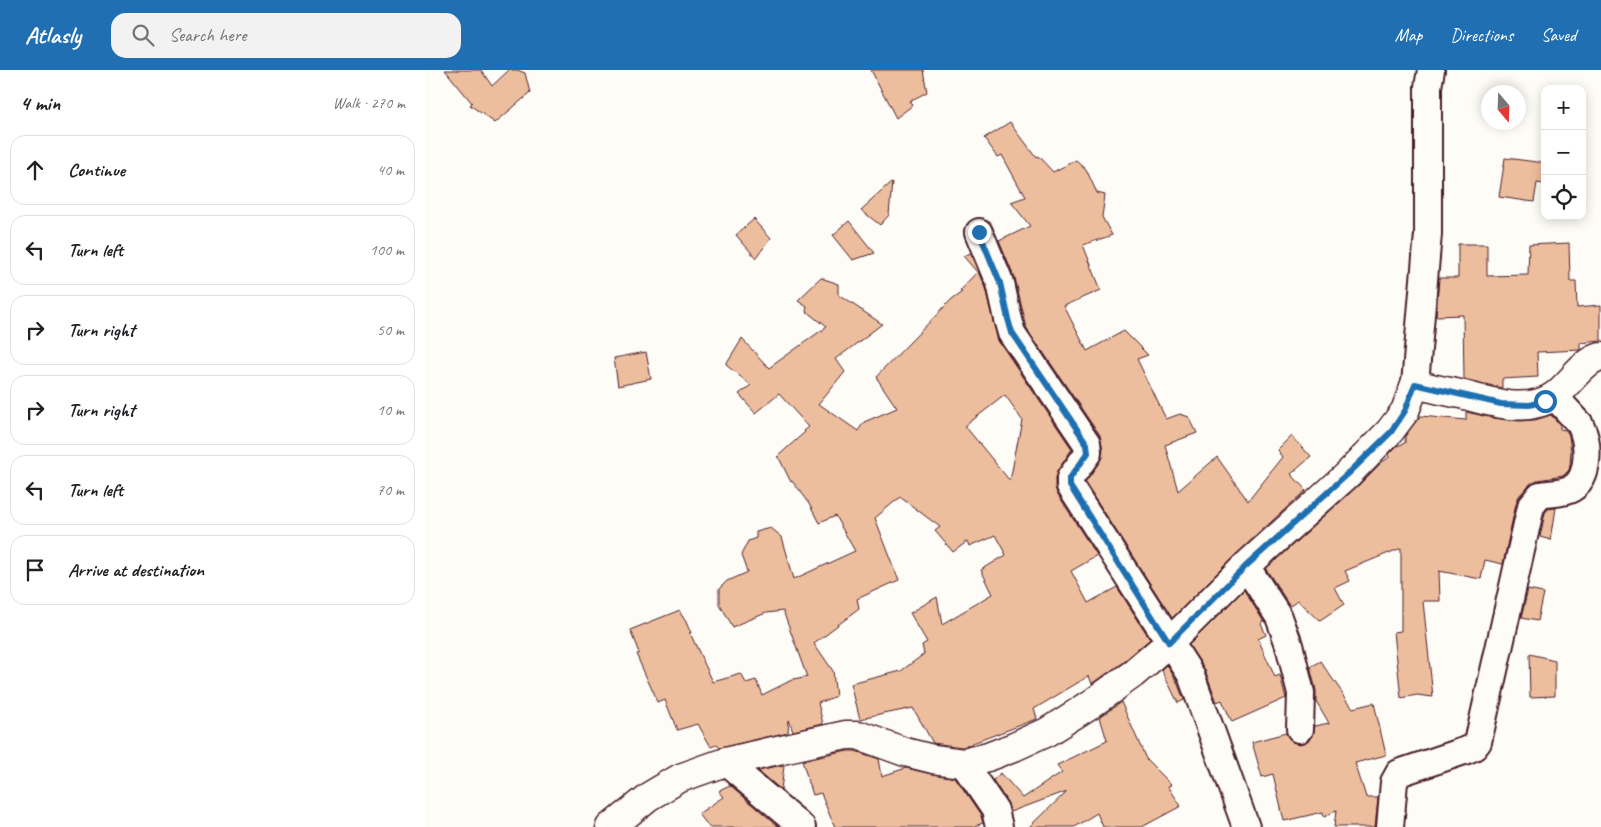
<!DOCTYPE html>
<meta charset="utf-8">
<style>
:root{--surface:#fff;--page:#f2f2f2;--text:#202124;--muted:#757577;--line:#e0e0e0;--accent:#1f6fb2}
body{margin:0;font-family:Caveat,sans-serif;background:var(--page);color:var(--text)}
.controls{position:absolute;right:15px;top:15px;display:grid;overflow:hidden;border-radius:10px;box-shadow:0 2px 12px #0003}
.controls button{width:45px;height:45px;display:grid;place-items:center;padding:0;border:0;border-bottom:1px solid var(--line);background:var(--surface);color:var(--text);font:25px sans-serif}
.compass{position:absolute;left:1056px;top:15px;width:45px;height:45px;border-radius:50%;background:var(--surface);box-shadow:0 2px 12px #0003;rotate:161deg}
.stop{position:absolute;width:15px;height:15px;margin:-11px;border:4px solid #1f6fb2;border-radius:50%;background:#fff}
.stop.end{background:#1f6fb2;border-color:#fff;box-shadow:0 1px 5px #0008}
.list{margin:0;padding:0;list-style:none}
h2{display:flex;justify-content:space-between;align-items:center;height:65px;margin:0;padding:0 20px;font-size:21px}
h2 small{font-size:16px;font-weight:400;color:var(--muted)}
.list li{display:grid;grid-template-columns:32px 1fr auto;gap:15px;align-items:center;box-sizing:border-box;height:70px;margin:0 10px 10px;padding:0 10px;border:1px solid var(--line);border-radius:15px}
.list b{display:block;font-size:19px;white-space:nowrap}
.list em{font-size:16px;font-style:normal;color:var(--muted)}
.icon{flex:none;width:28px;height:28px;fill:none;stroke:currentColor;stroke-width:2;stroke-linecap:round;stroke-linejoin:round}
.map{position:relative;flex:none;width:1176px;height:757px;overflow:hidden}
header{display:flex;align-items:center;gap:30px;box-sizing:border-box;height:70px;padding:0 25px;background:var(--accent);color:#fff}
header strong{font-size:24px}
nav{display:flex;gap:28px;margin-inline-start:auto;font-size:18px}
.search{width:350px;height:45px;background:var(--page);display:flex;align-items:center;gap:12px;box-sizing:border-box;padding:0 18px;border-radius:15px;color:var(--muted);font-size:19px}
main{display:flex}
aside{flex:1;background:var(--surface)}
.map>svg:first-child{display:block}
.building{fill:#edbe9d;stroke:#4a1f2b;fill-rule:evenodd}
.lines{fill:none;stroke-linecap:round;stroke-linejoin:round}
.minor-casing{stroke:#4a1f2b;stroke-width:30}
.tertiary-casing{stroke:#4a1f2b;stroke-width:31}
.minor{stroke:#fdfcf7;stroke-width:26}
.tertiary{stroke:#fdfcf7;stroke-width:28}
.route{stroke:#1f6fb2;stroke-width:6}
</style>
<header>
<strong>Atlasly</strong>
<div class="search"><svg class="icon" aria-label="search" viewBox="0 0 24 24"><circle cx="10" cy="10" r="6"/><path d="M15 15l6 6"/></svg>Search here</div>
<nav><a>Map</a><a>Directions</a><a>Saved</a></nav>
</header>
<main>
<aside>
<h2>4 min<small>Walk · 270 m</small></h2>
<ul class="list">
<li><svg class="icon" aria-label="ahead" viewBox="0 0 24 24"><path d="M12 20V5M6 11l6-6 6 6"/></svg><div><b>Continue</b></div><em>40 m</em></li>
<li><svg class="icon" aria-label="left" viewBox="0 0 24 24"><path d="M17 20v-9H6M10 6l-5 5 5 5"/></svg><div><b>Turn left</b></div><em>100 m</em></li>
<li><svg class="icon" aria-label="right" viewBox="0 0 24 24"><path d="M7 20v-9h11M14 6l5 5-5 5"/></svg><div><b>Turn right</b></div><em>50 m</em></li>
<li><svg class="icon" aria-label="right" viewBox="0 0 24 24"><path d="M7 20v-9h11M14 6l5 5-5 5"/></svg><div><b>Turn right</b></div><em>10 m</em></li>
<li><svg class="icon" aria-label="left" viewBox="0 0 24 24"><path d="M17 20v-9H6M10 6l-5 5 5 5"/></svg><div><b>Turn left</b></div><em>70 m</em></li>
<li><svg class="icon" aria-label="arrive" viewBox="0 0 24 24"><path d="M6 21V4h12l-3 4 3 4H6"/></svg><div><b>Arrive at destination</b></div></li>
</ul>
</aside>
<div class="map">
<svg width="1176" height="757" viewBox="0 0 1176 757">
<rect width="100%" height="100%" fill="#fdfcf7"/>
<filter id="ink" filterUnits="userSpaceOnUse"><feTurbulence type="fractalNoise" baseFrequency=".02" numOctaves="2"/><feDisplacementMap in="SourceGraphic" scale="10" xChannelSelector="R" yChannelSelector="G"/><feConvolveMatrix kernelMatrix="1 2 1 2 8 2 1 2 1" color-interpolation-filters="sRGB"/></filter>
<g filter="url(#ink)">
<!-- building -->
<g class="building">
<polygon points="20,0 56,0 67,16 84,0 92,0 100,3 105,23 70,53 45,35 47,33"/>
<polygon points="446,0 498,0 502,22 485,31 488,35 471,48"/>
<polygon points="585,52 611,87 613,86 628,102 651,90 661,99 672,123 680,125 677,147 687,165 658,175 676,220 639,236 662,281 699,261 723,285 712,289 741,349 755,344 764,347 772,363 740,375 753,421 792,387 823,431 858,387 853,380 867,366 886,387 866,404 881,420 811,484 747,548 660,412 675,391 678,381 675,366 601,257 589,207 574,171 605,156 586,132 600,127 577,85 573,87 559,68"/>
<polygon points="1080,88 1120,93 1120,114 1112,113 1109,132 1074,127"/>
<polygon points="467,112 464,145 455,155 436,140"/>
<polygon points="329,149 346,168 331,188 311,165"/>
<polygon points="424,151 449,183 428,190 408,165"/>
<polygon points="1144,173 1145,211 1151,211 1152,237 1176,235 1176,271 1156,273 1156,280 1112,282 1113,307 1077,309 1077,318 1039,309 1038,245 1011,246 1014,208 1033,208 1033,174 1062,174 1062,206 1103,205 1104,175"/>
<path d="M546 183 561 218 574 271 647 379 633 400 630 408V417L632 424 672 486 646 501 663 533 692 517 725 569 698 592 667 614 664 606 609 639 612 649 548 673 545 675 537 677 508 673 488 638 435 649 426 614 476 601 499 584 497 575 502 572 485 543 512 527 517 554 568 524 556 500 581 485 570 465 545 476 543 471 528 482 510 461 515 457 475 427 450 448 474 510 432 529 434 539 389 573 408 601 411 626 393 633 398 654 368 661 364 649 363 662 294 678 291 675 286 677 273 654 252 660 240 630 233 633 211 584 214 583 205 560 255 540 262 551 267 563H265L288 612 316 604 321 613 331 610 337 625 369 609V610L382 607 358 541 341 543 307 557 294 534V519L302 511 322 502 316 485 323 471 331 468V462L346 458 357 467 369 509 430 481 410 446 394 453 384 434 367 411 366 412 353 386 380 362 379 361 384 357 354 324 331 343 314 324 326 315 301 295 317 269 344 298 401 257 381 241 382 236 373 230 396 208 414 214V225L457 254 411 289 420 302 394 334 433 361 439 352 472 338 451 307 526 230 537 222 535 221 553 202 539 186ZM580 325 597 349 585 411 540 356Z"/>
<polygon points="221,282 226,309 193,316 189,288"/>
<polygon points="1041,342 1068,348 1094,351 1110,350 1126,345 1135,355 1135,359 1140,360 1144,366 1146,381 1145,395 1144,400 1138,406 1112,410 1103,416 1094,426 1091,433 1078,494 1060,490 1056,509 1014,501 1015,531 998,531 1008,627 992,625 976,628 969,562 976,561 976,478 920,501 925,511 910,518 919,535 895,551 873,530 865,536 841,499 934,415 957,392 965,387 964,384 972,376 980,373 980,366 995,346 1041,350"/>
<polygon points="1131,438 1126,470 1115,467 1120,443 1123,439"/>
<polygon points="819,520 839,552 836,554 841,565 833,569 850,607 855,605 861,628 807,652 797,630 792,632 780,600 764,575"/>
<polygon points="1103,520 1118,523 1112,551 1096,548"/>
<polygon points="1104,584 1130,590 1130,626 1105,627"/>
<polygon points="895,591 928,638 949,633 961,685 930,693 941,727 953,727 950,757 909,757 911,741 899,747 898,742 859,751 848,704 837,707 827,672 861,663 868,672 875,674 882,672 888,666 890,656 904,653 891,631 891,620 885,597"/>
<polygon points="742,595 752,612 759,630 753,633 737,600"/>
<polygon points="696,632 721,689 747,715 743,716 756,736 717,757 678,757 672,743 649,757 605,757 642,721 586,742 582,732 568,710 576,703 598,728 637,702 632,695 682,671 675,647"/>
<polygon points="423,681 430,681 454,689 457,706 481,698 506,704 530,708 556,746 558,753 547,757 410,757 396,723 388,725 377,691"/>
<polygon points="359,695 356,720 333,700"/>
<polygon points="305,716 352,756 352,757 284,757 274,744 299,727 294,721"/>
</g>
<g class="lines">
<defs>
<g id="minor">
<polyline points="554,162 575,213 583,249 587,263 662,374 663,383 645,408 645,416 766,605 821,757"/>
<polyline points="990,314 1003,164 1003,17 1006,0"/>
<polyline points="821,496 854,547 864,575 876,623 875,659"/>
<polyline points="300,692 377,757"/>
<polyline points="538,693 570,740 574,757"/>
<path d="M965 757 969 712 974 703 1042 680 1049 677 1053 672 1106 436 1115 425C1124 423 1138 424 1146 419 1166 408 1164 372 1155 354L1129 326"/>
</g>
<path id="tertiary" d="M186 757 223 727 255 708 300 692 366 677 421 665H433L480 682 508 689 538 693 563 687 589 677 622 662 666 634 708 604 744 573 821 496 924 403 965 361 980 341 990 314C1005 318 1020 321 1035 324 1064 331 1101 345 1129 326 1145 315 1157 292 1176 287"/>
</defs>
<!-- minor casing -->
<use href="#minor" class="minor-casing"/>
<!-- tertiary casing -->
<use href="#tertiary" class="tertiary-casing"/>
<!-- minor -->
<use href="#minor" class="minor"/>
<!-- tertiary -->
<use href="#tertiary" class="tertiary"/>
</g>
</g>
<g class="lines" filter="url(#ink)">
<!-- route -->
<polyline class="route" points="554,162 575,213 583,249 587,263 662,374 663,383 645,408 645,416 744,573 821,496 924,403 966,362 980,341 990,314 1076,334 1104,335 1120,331"/>
</g>
</svg>
<div class="controls">
<button>+</button>
<button>−</button>
<button><svg class="icon" aria-label="locate" viewBox="0 0 24 24"><circle cx="12" cy="12" r="6"/><path d="M12 2v4M12 18v4M2 12h4M18 12h4"/></svg></button>
</div>
<svg class="compass" viewBox="-18 -18 36 36"><path d="M0-13l5 13h-10z" fill="#e53935"/><path d="M0 13l5-13h-10z" fill="#757577"/></svg>
<div class="stop" style="left:1120px;top:331px"></div>
<div class="stop end" style="left:554px;top:162px"></div>
</div>
</main>
